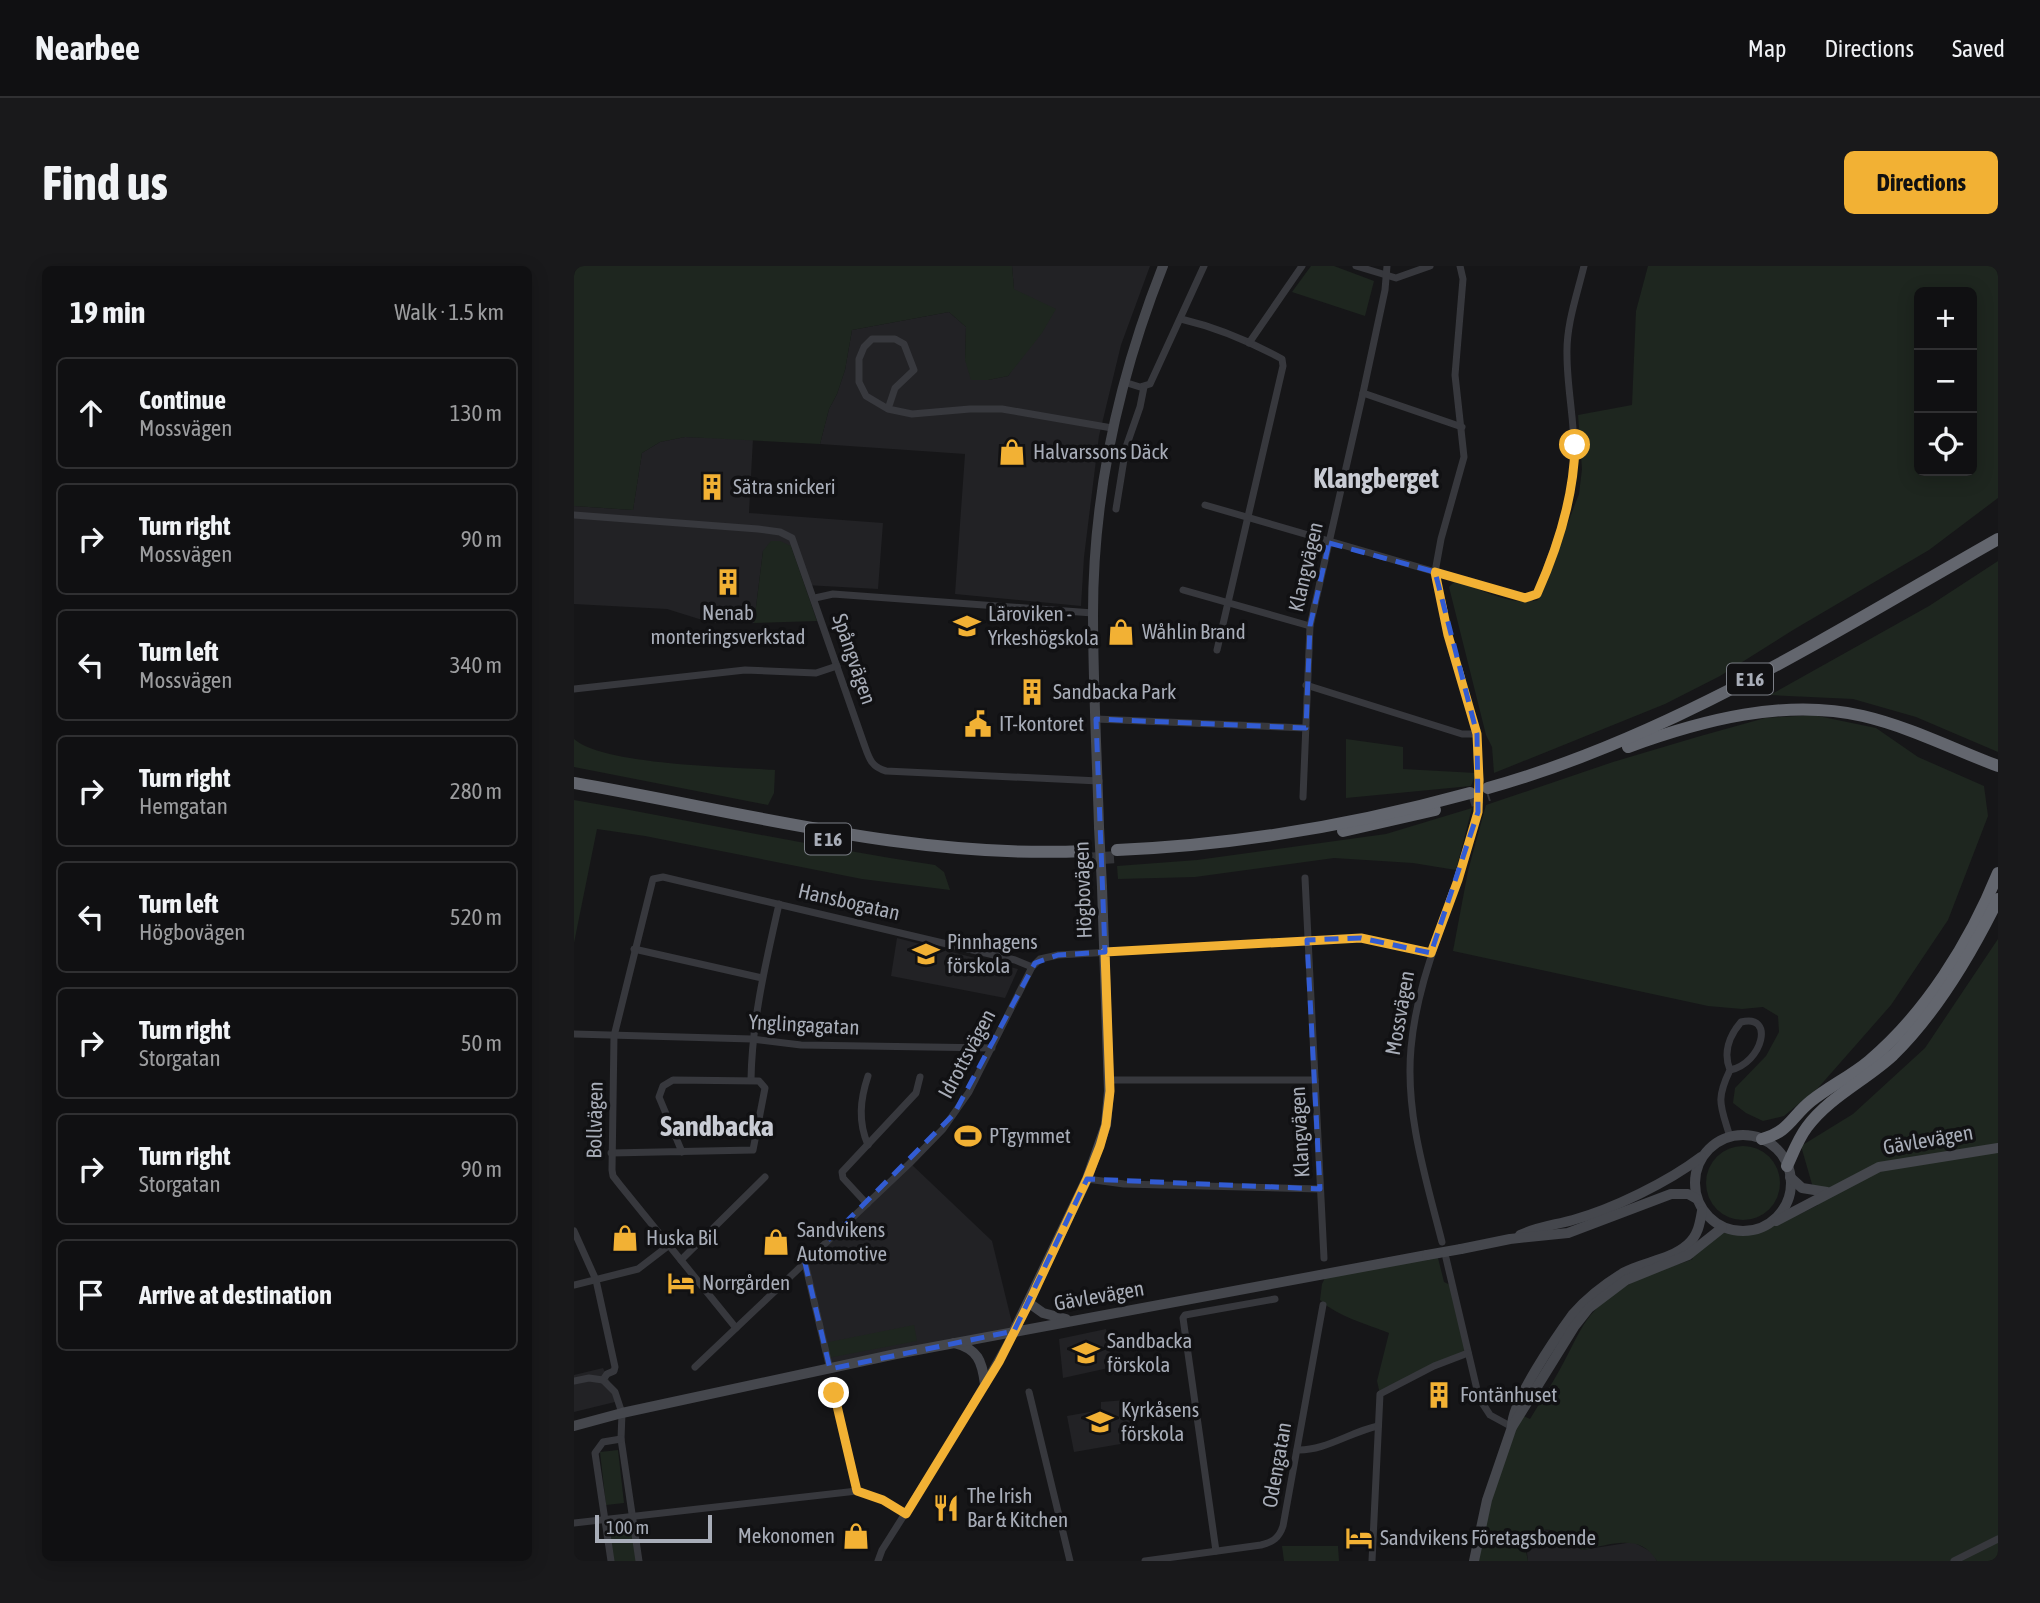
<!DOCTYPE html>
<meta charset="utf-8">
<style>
:root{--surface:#101012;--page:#19191b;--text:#f1f3f6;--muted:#9c9d9f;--line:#303032;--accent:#f2b134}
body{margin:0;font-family:"Asap Condensed",sans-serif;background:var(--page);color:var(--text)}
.controls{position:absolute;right:21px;top:21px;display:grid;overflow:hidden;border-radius:10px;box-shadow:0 4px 18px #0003}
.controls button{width:63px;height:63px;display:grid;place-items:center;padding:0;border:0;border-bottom:2px solid var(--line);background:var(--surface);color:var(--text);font:35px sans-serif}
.scale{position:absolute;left:21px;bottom:18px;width:117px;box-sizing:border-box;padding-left:7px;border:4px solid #a8adb8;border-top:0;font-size:19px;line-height:24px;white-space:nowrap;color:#a8adb8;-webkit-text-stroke:5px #111113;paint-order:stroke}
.stop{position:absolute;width:21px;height:21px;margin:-16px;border:5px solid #f2b134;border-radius:50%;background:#fff}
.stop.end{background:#f2b134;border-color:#fff;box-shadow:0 2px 7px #0008}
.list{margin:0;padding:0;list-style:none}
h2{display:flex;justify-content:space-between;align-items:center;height:91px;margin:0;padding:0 28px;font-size:30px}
h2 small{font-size:23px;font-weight:400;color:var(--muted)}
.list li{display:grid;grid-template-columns:46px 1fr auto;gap:21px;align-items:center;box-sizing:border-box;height:112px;margin:0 14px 14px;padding:0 14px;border:2px solid var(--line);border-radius:10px}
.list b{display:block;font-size:26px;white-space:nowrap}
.list p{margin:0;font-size:23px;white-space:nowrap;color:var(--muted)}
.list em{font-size:23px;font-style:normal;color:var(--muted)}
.icon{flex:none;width:38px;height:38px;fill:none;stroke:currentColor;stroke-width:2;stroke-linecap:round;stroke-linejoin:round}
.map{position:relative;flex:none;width:1424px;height:1295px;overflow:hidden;border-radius:10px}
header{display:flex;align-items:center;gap:42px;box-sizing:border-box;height:98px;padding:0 35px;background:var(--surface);border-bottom:2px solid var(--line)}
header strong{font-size:33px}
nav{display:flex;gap:38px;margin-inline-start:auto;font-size:24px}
.intro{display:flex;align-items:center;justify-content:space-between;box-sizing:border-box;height:168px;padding:0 42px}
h1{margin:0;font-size:49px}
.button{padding:18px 32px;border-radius:10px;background:var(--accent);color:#111;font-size:24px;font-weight:700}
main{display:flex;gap:42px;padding:0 42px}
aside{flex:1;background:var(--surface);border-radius:10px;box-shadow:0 4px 18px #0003}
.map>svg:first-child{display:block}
.built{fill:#222225}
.green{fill:#1e261f;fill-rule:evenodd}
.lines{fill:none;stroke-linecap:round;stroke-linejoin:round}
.highway-tunnel{stroke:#333438;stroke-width:12;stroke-dasharray:12 6;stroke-linecap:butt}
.street{stroke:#37383d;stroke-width:7}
.secondary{stroke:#45474d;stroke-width:10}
.highway{stroke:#63666e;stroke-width:12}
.street-bridge{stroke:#37383d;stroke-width:7}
.secondary-bridge{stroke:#45474d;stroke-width:10}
.route{stroke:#f2b134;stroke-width:9}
.marked{fill:none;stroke:#325cd3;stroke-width:5;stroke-dasharray:14 9;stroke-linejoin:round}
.labels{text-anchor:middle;stroke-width:7;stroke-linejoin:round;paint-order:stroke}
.shield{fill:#111113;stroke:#7b7e86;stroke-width:2}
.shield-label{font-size:19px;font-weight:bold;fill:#a8adb8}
.poi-label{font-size:21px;fill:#a8adb8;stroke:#111113;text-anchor:start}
.street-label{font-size:21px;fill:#a8adb8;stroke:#111113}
.district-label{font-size:28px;font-weight:bold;fill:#c9ccd4;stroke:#111113}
</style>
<header>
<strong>Nearbee</strong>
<nav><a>Map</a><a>Directions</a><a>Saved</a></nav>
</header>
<div class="intro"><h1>Find us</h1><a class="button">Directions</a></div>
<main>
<aside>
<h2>19 min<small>Walk · 1.5 km</small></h2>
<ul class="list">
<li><svg class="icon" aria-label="ahead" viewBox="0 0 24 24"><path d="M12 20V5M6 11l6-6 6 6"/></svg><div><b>Continue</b><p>Mossvägen</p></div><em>130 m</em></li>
<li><svg class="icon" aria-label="right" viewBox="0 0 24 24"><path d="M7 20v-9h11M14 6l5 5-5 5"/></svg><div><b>Turn right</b><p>Mossvägen</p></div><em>90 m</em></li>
<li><svg class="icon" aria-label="left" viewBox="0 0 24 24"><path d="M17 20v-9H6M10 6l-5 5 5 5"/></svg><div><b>Turn left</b><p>Mossvägen</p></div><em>340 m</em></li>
<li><svg class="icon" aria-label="right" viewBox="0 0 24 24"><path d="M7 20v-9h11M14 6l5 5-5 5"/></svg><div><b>Turn right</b><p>Hemgatan</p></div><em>280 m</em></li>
<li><svg class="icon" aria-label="left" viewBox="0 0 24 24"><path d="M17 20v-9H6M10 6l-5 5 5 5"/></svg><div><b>Turn left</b><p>Högbovägen</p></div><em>520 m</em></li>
<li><svg class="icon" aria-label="right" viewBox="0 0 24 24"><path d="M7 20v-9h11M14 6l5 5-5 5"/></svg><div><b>Turn right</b><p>Storgatan</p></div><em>50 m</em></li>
<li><svg class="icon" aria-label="right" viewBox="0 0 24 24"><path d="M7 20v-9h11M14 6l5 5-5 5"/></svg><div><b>Turn right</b><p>Storgatan</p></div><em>90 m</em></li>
<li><svg class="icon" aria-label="arrive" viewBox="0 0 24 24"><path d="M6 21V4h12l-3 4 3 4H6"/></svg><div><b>Arrive at destination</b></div></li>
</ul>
</aside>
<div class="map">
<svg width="1424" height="1295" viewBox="0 0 1424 1295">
<rect width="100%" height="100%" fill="#161618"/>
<!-- built -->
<g class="built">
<polygon points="438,0 576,0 547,79 525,170 510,291 507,340 381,328 391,188 246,178 255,143 263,128 271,104 278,64 375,46 392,61 391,94 414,114 434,110 446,92"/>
<polygon points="111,171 179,173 175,247 309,257 304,323 231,319 217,280 189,285 180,357 138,357 93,343 0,338 0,240 59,244 68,187 86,176"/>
<polygon points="323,672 444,703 431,732 317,710"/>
<polygon points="336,897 418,975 440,1065 256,1103 231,997"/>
<polygon points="532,1063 539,1101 489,1112 485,1073"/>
<polygon points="29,1102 45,1135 0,1146 0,1109"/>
<polygon points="552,1134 560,1140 558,1176 500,1186 493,1150 527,1144 527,1136"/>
<polygon points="969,1264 980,1265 1008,1284 1059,1276 1078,1286 1083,1295 954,1295 952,1278 955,1272 961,1266"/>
</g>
<!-- green -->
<g class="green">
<polygon points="0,0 438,0 440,23 482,43 468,67 434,110 414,114 397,114 391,94 392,61 375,46 278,64 271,104 263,128 255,143 246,178 111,171 86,176 68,187 59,244 0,240"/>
<polygon points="737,0 760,0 800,15 791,50 718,26"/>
<path d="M1074 0H1424V232L1355 284 1219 364 1146 410 1091 438 920 507 918 481 912 469 875 321 882 314C906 323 938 341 964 334L1005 228 1008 203 1004 149 1058 139 1062 45ZM1345 26H1398V205H1345Z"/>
<polygon points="197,275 206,275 217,280 243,355 180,357 189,285"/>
<polygon points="1424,295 1424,486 1342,451 1279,433 1196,429 1355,340"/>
<polygon points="1239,449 1302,462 1344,491 1410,520 1414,550 1374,654 1317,739 1244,822 1210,850 1189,855 1172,847 1159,837 1161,822 1192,790 1205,766 1204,750 1189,741 1168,743 1134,740 879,685 894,605 912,539 1039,496 1123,471 1191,452"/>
<path d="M0 473C29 499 158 501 201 504L200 527 194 539 0 501Z"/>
<polygon points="772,473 829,481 829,503 902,507 897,520 772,532"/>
<path d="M0 534C121 555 240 581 361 599L370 606 376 624 288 613 71 570 23 563 0 677Z"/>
<polygon points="898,542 882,604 839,597 760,592 621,611 544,613 543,600 623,594 812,568"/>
<path d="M1424 673V1295H1083C1066 1266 1036 1279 1008 1284 1000 1279 989 1268 980 1265 970 1261 954 1266 952 1278 951 1283 953 1290 954 1295H900L906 1263 947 1149 956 1153C969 1132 983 1110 994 1088 1003 1071 1009 1056 1023 1042 1048 1015 1086 1005 1119 993L1114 989 1148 962C1176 970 1194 958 1219 946L1224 949 1244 939 1227 880 1279 848 1351 782Z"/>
<circle cx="1169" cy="917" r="37"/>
<path d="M863 988 870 1016 878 1020 894 1087 806 1128 803 1115 815 1067C793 1058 764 1051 746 1034L748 1018 753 1008Z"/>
<polygon points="340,1059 343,1075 254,1092 250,1077"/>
<polygon points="44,1184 50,1237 32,1239 26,1186"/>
<polygon points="59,1250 66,1295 37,1295 30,1254"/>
<polygon points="708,1280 764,1280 765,1295 710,1295"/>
</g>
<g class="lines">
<!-- highway-tunnel -->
<g class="highway-tunnel">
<polyline points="896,535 915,529"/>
<polyline points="510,593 543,591"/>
</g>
<!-- street -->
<g class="street">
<polyline points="782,0 822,12 856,0"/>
<polyline points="886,0 889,13 881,109 890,191 867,273 861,306 874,369 903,468 906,514"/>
<path d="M607 53C641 61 677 76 708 93L709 100 643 384"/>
<polyline points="675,77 728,0"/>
<polyline points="550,116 566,121 576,118 630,0"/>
<polyline points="789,127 888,161"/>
<polyline points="314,143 321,122 340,104 330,78 321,73 298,73 290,81 285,93 285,116 292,130 314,143 338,148 396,143 428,143 538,162"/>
<path d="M631 239 951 332H956L964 326C979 284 998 242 1000 197 1002 161 993 125 993 89 992 59 1003 29 1010 0"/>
<polyline points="542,243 552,181 566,141 570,121"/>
<path d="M0 249 184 263 206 266 218 272 290 478C295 492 297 501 312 505L525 515"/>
<polyline points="609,324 736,360"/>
<polyline points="241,332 259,328 519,347"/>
<polyline points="732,419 888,468 903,468"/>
<polyline points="0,423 171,404 242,407 263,400"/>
<polyline points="522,453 732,462"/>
<polyline points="729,531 736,360 789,127 811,24 813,0"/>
<polyline points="731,612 750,992"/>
<polyline points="60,683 188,712"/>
<polyline points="0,768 178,773 227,779 418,782"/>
<path d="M1156 804C1149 787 1155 770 1167 756 1201 747 1189 797 1156 804 1141 835 1147 840 1156 871"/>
<path d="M177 814C178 753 192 696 205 638"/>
<polyline points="535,814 741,814"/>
<path d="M294 879C284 856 286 834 294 810"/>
<polyline points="37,887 179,884 191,822 185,815 99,814 89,820 85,831 108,886"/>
<polyline points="513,913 550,918 746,923"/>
<polyline points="293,938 269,912 268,906 342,827 346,811"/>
<polyline points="0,965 22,1014 41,1101 40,1105 33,1108 29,1114 41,1126 48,1147 47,1173 65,1295"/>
<path d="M868 976C852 913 831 848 837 782 842 724 864 672 882 618 891 594 897 570 904 546"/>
<polyline points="872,992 905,1132 916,1149 938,1161"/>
<polyline points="107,994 191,911"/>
<polyline points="231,997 256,1103"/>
<polyline points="0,1019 64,1003 94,980"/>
<polyline points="162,1062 46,919 39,910 38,904 40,770 79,613 89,611 441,694 458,701"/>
<polyline points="121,1101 336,897 369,863 395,826 458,701 466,693 484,689 787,672 857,687"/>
<polyline points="0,1115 15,1112 29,1114"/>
<polyline points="259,1121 283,1225 309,1234 332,1248"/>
<polyline points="455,1126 496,1295"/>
<path d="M723 1184C751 1185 776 1166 804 1160"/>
<polyline points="0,1257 283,1225"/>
<polyline points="642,1285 609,1052 611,1049 701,1033"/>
<polyline points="37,1295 21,1187 29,1176 47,1173"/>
<polyline points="304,1295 308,1284 382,1167 440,1065"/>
<path d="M571 1295 687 1279C699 1276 705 1272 709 1260L749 1039"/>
<polyline points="798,1295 806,1128 860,1100 894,1087"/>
<polyline points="1380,1295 1424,1273"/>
</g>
<!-- secondary -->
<g class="secondary">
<path d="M525 561C523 490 519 419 519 348 519 229 545 111 589 0"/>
<circle cx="1169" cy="917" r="48"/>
<polyline points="1216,911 1228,922 1253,926"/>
<polyline points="1202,955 1305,901 1424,882"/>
<path d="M946 969C963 961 981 959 999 954 1039 943 1094 916 1127 891"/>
<polyline points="887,983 936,973 994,967 1097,928 1114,928 1123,933"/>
<polyline points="455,1037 469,1047 492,1053"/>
<polyline points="440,1065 513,913 532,859 535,825 528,621"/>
<path d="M380 1077C404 1083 408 1095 411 1118"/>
<polyline points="0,1160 48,1147 322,1088 853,989"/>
<path d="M938 1161C937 1136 983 1070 999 1048 1013 1032 1031 1018 1049 1007 1069 996 1096 994 1113 979 1124 970 1126 957 1128 945"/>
<polyline points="900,1295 913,1234 938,1161 1000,1061 1015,1042 1052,1014 1114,989 1148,962"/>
</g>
<!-- highway -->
<g class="highway">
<path d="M1054 481C1128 454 1211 432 1289 450 1336 461 1379 483 1424 500"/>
<path d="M0 517C169 546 338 593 511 585"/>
<path d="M914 522C1097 471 1260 366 1424 273"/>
<polyline points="769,565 861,544"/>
<path d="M543 584C663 579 780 559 896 527"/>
<path d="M1188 873C1215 866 1218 850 1237 835 1256 820 1277 810 1295 795 1352 747 1396 676 1424 607"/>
<path d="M1213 900C1219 887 1224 873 1233 861 1255 831 1292 814 1319 789 1362 747 1398 686 1424 633"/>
</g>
<!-- street-bridge -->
<polyline class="street-bridge" points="904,546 906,514"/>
<!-- secondary-bridge -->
<g class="secondary-bridge">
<polyline points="525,561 528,621"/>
<polyline points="853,989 887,983"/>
</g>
</g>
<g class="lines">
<!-- route -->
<path class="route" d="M260 1127 283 1225 309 1234 332 1248 425 1096 455 1037 513 913 526 880 532 859 536 825 531 686 787 672 857 687 884 614 904 546 905 514 903 468 874 369 861 306 951 332 963 328C984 281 1000 230 1001 179"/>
</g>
<!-- marked area -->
<path class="marked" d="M755 277 861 306 903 468 904 546 857 687 787 672 733 674 746 923 513 913 440 1065 256 1103 231 997 380 848 461 697 484 689 531 686 522 453 732 462 736 360Z"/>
<!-- icons -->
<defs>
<symbol id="shop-bare" viewBox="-9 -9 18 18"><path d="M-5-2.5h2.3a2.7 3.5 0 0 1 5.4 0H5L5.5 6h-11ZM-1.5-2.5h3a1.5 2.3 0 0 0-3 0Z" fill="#f2b134" stroke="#111113" stroke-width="2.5" paint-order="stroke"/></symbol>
<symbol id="building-bare" viewBox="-9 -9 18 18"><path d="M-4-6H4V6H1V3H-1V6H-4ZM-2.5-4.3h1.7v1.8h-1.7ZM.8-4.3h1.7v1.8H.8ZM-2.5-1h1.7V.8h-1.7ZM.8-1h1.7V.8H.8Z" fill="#f2b134" stroke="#111113" stroke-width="2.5" paint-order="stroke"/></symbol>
<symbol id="school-bare" viewBox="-9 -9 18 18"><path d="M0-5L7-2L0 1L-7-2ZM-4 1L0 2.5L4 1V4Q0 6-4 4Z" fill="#f2b134" stroke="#111113" stroke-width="2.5" paint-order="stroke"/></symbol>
<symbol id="civic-bare" viewBox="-9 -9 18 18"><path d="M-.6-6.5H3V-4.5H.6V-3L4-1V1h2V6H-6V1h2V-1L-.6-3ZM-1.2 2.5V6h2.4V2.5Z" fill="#f2b134" stroke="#111113" stroke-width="2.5" paint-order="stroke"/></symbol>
<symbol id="stadium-bare" viewBox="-9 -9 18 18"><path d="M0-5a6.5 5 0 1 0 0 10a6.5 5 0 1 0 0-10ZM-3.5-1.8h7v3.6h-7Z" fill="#f2b134" stroke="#111113" stroke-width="2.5" paint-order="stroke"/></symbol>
<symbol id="hotel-bare" viewBox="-9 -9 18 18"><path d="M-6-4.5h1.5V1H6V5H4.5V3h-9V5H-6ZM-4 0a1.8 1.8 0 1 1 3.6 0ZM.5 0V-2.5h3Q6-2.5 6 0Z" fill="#f2b134" stroke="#111113" stroke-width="2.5" paint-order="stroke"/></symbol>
<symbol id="restaurant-bare" viewBox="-9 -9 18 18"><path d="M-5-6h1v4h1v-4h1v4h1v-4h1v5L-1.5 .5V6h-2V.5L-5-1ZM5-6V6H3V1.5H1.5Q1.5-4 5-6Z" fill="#f2b134" stroke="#111113" stroke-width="2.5" paint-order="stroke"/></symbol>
</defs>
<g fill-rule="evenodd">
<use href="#shop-bare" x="419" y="167" width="38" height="38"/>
<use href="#building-bare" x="119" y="202" width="38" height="38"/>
<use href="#building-bare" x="135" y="297" width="38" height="38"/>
<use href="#school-bare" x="374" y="341" width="38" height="38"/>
<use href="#shop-bare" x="528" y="347" width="38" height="38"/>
<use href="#building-bare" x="439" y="407" width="38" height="38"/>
<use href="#civic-bare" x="385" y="439" width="38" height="38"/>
<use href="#school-bare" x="333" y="669" width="38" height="38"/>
<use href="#stadium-bare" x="375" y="851" width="38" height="38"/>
<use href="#shop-bare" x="32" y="953" width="38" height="38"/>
<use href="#shop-bare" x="183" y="957" width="38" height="38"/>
<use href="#hotel-bare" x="88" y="998" width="38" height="38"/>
<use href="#school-bare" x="493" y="1068" width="38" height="38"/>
<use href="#building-bare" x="846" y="1110" width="38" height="38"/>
<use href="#school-bare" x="507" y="1137" width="38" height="38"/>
<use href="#restaurant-bare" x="353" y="1223" width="38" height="38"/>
<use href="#shop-bare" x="263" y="1251" width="38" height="38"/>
<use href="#hotel-bare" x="766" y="1253" width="38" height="38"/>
</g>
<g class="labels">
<!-- shield labels -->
<g class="shield">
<rect x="1153" y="397.5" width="46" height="31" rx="5"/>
<rect x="231" y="557.5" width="46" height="31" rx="5"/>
</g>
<g class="shield-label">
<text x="1176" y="420">E 16</text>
<text x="254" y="580">E 16</text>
</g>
<!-- poi labels -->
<g class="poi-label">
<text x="459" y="193">Halvarssons Däck</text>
<text x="159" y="228">Sätra snickeri</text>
<text x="154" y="354" text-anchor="middle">Nenab<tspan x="154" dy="24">monteringsverkstad</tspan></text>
<text x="414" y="355">Läroviken -<tspan x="414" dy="24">Yrkeshögskola</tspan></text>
<text x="568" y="373">Wåhlin Brand</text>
<text x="479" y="433">Sandbacka Park</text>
<text x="425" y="465">IT-kontoret</text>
<text x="373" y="683">Pinnhagens<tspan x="373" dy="24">förskola</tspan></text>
<text x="415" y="877">PTgymmet</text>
<text x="223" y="971">Sandvikens<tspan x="223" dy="24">Automotive</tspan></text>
<text x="72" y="979">Huska Bil</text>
<text x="128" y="1024">Norrgården</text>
<text x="533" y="1082">Sandbacka<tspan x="533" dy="24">förskola</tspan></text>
<text x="886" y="1136">Fontänhuset</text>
<text x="547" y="1151">Kyrkåsens<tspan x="547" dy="24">förskola</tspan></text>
<text x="393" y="1237">The Irish<tspan x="393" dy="24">Bar &amp; Kitchen</tspan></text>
<text x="261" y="1277" text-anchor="end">Mekonomen</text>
<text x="806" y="1279">Sandvikens Företagsboende</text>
</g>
<!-- street labels -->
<g class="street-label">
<text transform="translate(732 301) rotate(-77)" y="7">Klangvägen</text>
<text transform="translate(280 393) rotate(71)" y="7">Spångvägen</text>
<text transform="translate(509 624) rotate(-92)" y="7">Högbovägen</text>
<text transform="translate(275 636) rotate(13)" y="7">Hansbogatan</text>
<text transform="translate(826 747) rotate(-80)" y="7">Mossvägen</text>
<text transform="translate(230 759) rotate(3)" y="7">Ynglingagatan</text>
<text transform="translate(393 788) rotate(-62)" y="7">Idrottsvägen</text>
<text transform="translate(21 854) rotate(-89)" y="7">Bollvägen</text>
<text transform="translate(726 866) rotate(-93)" y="7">Klangvägen</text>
<text transform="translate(1354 874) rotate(-10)" y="7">Gävlevägen</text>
<text transform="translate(525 1030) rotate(-10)" y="7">Gävlevägen</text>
<text transform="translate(703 1199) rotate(-80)" y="7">Odengatan</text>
</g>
<!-- district labels -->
<g class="district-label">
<text x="802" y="222">Klangberget</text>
<text x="143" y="870">Sandbacka</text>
</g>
</g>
</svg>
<div class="controls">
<button>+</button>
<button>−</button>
<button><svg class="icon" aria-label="locate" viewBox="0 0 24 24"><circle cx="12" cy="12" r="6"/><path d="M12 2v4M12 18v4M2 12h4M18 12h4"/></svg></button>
</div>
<div class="scale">100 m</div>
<div class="stop" style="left:1001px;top:179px"></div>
<div class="stop end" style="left:260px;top:1127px"></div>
</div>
</main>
